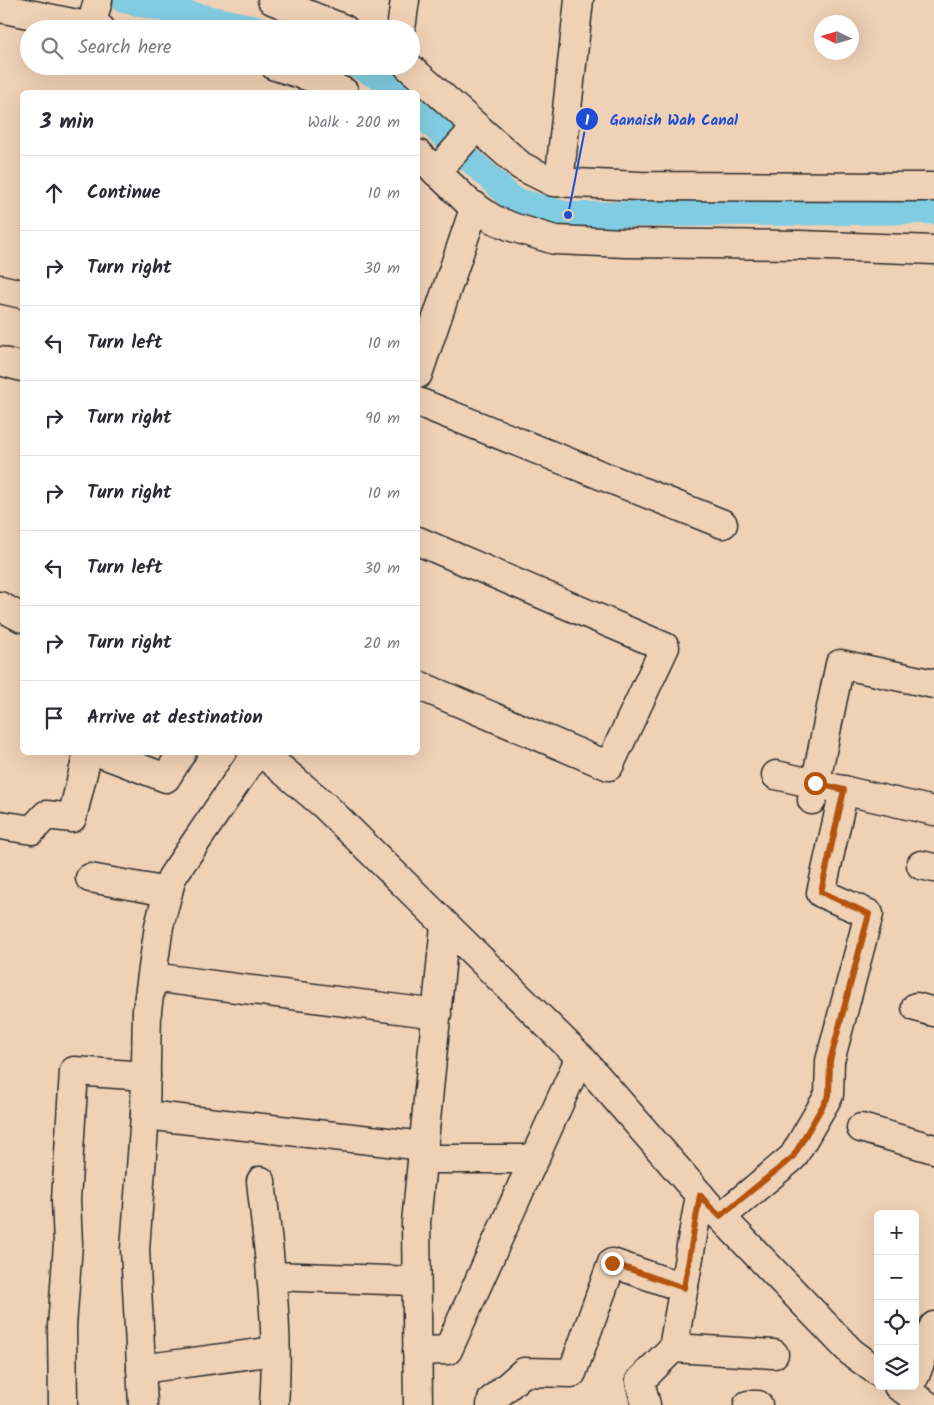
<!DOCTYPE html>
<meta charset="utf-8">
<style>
:root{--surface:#fff;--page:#f7f7f7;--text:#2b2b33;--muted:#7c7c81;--line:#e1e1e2}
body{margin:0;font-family:Kalam,sans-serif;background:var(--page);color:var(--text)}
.controls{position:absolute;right:15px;bottom:15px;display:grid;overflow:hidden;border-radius:8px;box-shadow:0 5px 20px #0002}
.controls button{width:45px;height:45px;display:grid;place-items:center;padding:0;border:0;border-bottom:1px solid var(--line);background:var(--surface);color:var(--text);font:25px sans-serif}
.compass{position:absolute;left:814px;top:15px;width:45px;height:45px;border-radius:50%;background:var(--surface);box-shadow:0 5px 20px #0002;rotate:274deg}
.stop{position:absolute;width:15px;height:15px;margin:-11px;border:4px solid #b45309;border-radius:50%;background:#fff}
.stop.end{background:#b45309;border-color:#fff;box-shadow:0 1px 5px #0008}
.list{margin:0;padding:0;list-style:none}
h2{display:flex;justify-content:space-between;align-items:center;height:65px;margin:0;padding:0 20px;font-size:21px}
h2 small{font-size:16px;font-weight:400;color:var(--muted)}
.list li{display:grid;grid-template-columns:32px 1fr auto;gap:15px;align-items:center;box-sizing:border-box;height:75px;padding:0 20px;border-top:1px solid var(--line)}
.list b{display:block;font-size:19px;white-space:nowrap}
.list em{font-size:16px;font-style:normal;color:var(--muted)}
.icon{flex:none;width:28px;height:28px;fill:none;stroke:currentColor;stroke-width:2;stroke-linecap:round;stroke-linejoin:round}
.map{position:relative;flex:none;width:934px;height:1405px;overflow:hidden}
.search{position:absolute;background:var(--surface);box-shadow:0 5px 20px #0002;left:20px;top:20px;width:400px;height:55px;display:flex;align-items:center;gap:12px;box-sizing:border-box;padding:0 18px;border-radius:28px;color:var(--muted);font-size:19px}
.panel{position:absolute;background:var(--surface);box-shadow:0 5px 20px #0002;left:20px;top:90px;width:400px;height:665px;border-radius:8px}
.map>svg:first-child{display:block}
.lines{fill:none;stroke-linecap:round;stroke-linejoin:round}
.canal{stroke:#81cce1;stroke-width:26}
.minor-casing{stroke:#2b2b2b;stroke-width:31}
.tertiary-casing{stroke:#2b2b2b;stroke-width:31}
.minor{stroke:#efd1b5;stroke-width:28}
.tertiary{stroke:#efd1b5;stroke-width:28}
.route{stroke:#b45309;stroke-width:6}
.leader{fill:none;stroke:#1d4ed8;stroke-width:2}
.callout-dot{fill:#1d4ed8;stroke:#efd1b5;stroke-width:2}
.mark-label{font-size:15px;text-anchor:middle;font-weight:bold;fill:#fff}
.callout-label{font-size:15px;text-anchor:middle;font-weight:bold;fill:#1d4ed8;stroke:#efd1b5;stroke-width:5;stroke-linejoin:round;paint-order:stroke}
</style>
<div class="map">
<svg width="934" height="1405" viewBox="0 0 934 1405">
<rect width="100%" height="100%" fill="#efd1b5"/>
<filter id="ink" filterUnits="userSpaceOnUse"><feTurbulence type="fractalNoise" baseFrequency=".02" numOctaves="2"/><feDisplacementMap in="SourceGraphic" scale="10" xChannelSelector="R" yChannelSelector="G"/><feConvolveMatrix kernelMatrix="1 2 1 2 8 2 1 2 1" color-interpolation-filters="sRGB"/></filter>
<g filter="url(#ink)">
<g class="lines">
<!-- canal -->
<g class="canal">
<polyline points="123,0 259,29"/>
<polyline points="358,66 379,77 396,92"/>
<polyline points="418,112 514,200 568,215 934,211"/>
</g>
<defs>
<g id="minor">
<polyline points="91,27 98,0"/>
<polyline points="401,29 405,0"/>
<polyline points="559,182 579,0"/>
<polyline points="0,289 22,294"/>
<polyline points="0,361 22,367"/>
<polyline points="418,374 475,206"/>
<polyline points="418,402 723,524"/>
<polyline points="418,541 665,647 609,766 418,685"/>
<polyline points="98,752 166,778 182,752"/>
<polyline points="776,775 934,811"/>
<polyline points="812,800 840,664 934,684"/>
<polyline points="0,825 32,830 46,815 72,818 88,752"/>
<polyline points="921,865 934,868"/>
<polyline points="90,878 168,892"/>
<polyline points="152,977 437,1014"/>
<polyline points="916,1007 934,1012"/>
<polyline points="145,1115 424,1146"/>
<polyline points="861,1128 934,1149"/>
<polyline points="422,1159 535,1159"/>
<path d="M261 1181C269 1255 280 1331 274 1405"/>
<polyline points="721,1217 793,1157 829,1095 830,1061 869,914 821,893 844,790"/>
<polyline points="271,1276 416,1281"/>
<polyline points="673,1348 700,1195"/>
<polyline points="417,1351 448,1350 580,1057"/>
<polyline points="141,1369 275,1351"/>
<polyline points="915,1376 934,1326"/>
<polyline points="63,1405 62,1327 68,1244 66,1200 74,1071 146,1076"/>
<polyline points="143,1405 135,1249 145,1115 147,1010 159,926 172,877 257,752"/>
<polyline points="418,1405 416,1223 445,925"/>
<polyline points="491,1405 492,1400 524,1372 572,1373 612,1263 684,1288"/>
<polyline points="646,1405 640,1381 673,1348 774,1354"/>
<polyline points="748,1405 758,1405"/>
</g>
<g id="tertiary">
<polyline points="272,0 344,29"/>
<polyline points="0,8 101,29"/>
<polyline points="275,66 313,78 344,92"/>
<polyline points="408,66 521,166 553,182 640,186 934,187"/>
<polyline points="418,154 468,202 493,219 512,227 555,240 626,243 800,245 934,250"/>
<polyline points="436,172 476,127"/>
<polyline points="0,606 22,618"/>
<polyline points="261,752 324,805 580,1057 710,1207 721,1217 851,1352 878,1372"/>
<polyline points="898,1386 927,1405"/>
</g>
</defs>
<!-- minor casing -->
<use href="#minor" class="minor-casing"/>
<!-- tertiary casing -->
<use href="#tertiary" class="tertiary-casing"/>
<!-- minor -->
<use href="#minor" class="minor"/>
<!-- tertiary -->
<use href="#tertiary" class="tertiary"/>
</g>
</g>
<g class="lines" filter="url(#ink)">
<!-- route -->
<polyline class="route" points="612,1263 684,1288 700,1195 710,1207 720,1216 793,1157 829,1095 830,1061 869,914 821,892 844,790 815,783"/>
</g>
<!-- callouts -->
<path class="leader" d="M568 215L587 119"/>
<g class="callout-dot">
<circle cx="568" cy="215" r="5"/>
<circle cx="587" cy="119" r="12"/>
</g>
<g class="mark-label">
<text x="587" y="125">1</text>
</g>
<g class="callout-label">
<text x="674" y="125">Ganaish Wah Canal</text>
</g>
</svg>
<div class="controls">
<button>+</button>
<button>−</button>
<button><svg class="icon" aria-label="locate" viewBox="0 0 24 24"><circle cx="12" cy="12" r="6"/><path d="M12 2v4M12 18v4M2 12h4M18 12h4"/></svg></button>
<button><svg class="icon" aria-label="layers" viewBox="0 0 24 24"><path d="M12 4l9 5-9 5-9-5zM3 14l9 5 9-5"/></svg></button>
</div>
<svg class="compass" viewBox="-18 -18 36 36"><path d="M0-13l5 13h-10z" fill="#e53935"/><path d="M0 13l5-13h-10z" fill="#7c7c81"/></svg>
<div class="stop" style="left:815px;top:783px"></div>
<div class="stop end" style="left:612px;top:1263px"></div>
<div class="search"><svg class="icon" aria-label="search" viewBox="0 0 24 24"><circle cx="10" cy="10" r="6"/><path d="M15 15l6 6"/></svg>Search here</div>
<section class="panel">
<h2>3 min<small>Walk · 200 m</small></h2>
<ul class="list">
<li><svg class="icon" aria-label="ahead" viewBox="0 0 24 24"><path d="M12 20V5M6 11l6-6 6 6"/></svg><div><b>Continue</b></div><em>10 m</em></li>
<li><svg class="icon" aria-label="right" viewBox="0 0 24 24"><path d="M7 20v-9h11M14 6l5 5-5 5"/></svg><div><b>Turn right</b></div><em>30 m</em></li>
<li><svg class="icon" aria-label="left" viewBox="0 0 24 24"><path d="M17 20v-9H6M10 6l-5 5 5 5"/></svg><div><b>Turn left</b></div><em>10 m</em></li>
<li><svg class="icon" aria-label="right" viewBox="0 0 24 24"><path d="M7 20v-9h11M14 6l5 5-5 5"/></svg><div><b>Turn right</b></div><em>90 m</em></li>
<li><svg class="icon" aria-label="right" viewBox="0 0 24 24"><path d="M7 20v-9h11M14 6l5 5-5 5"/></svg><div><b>Turn right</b></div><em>10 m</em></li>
<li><svg class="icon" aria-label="left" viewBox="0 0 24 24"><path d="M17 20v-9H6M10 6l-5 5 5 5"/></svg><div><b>Turn left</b></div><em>30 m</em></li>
<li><svg class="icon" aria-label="right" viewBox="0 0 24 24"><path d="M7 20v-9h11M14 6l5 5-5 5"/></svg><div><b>Turn right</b></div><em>20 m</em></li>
<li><svg class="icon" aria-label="arrive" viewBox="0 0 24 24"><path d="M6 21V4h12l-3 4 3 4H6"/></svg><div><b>Arrive at destination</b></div></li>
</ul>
</section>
</div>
